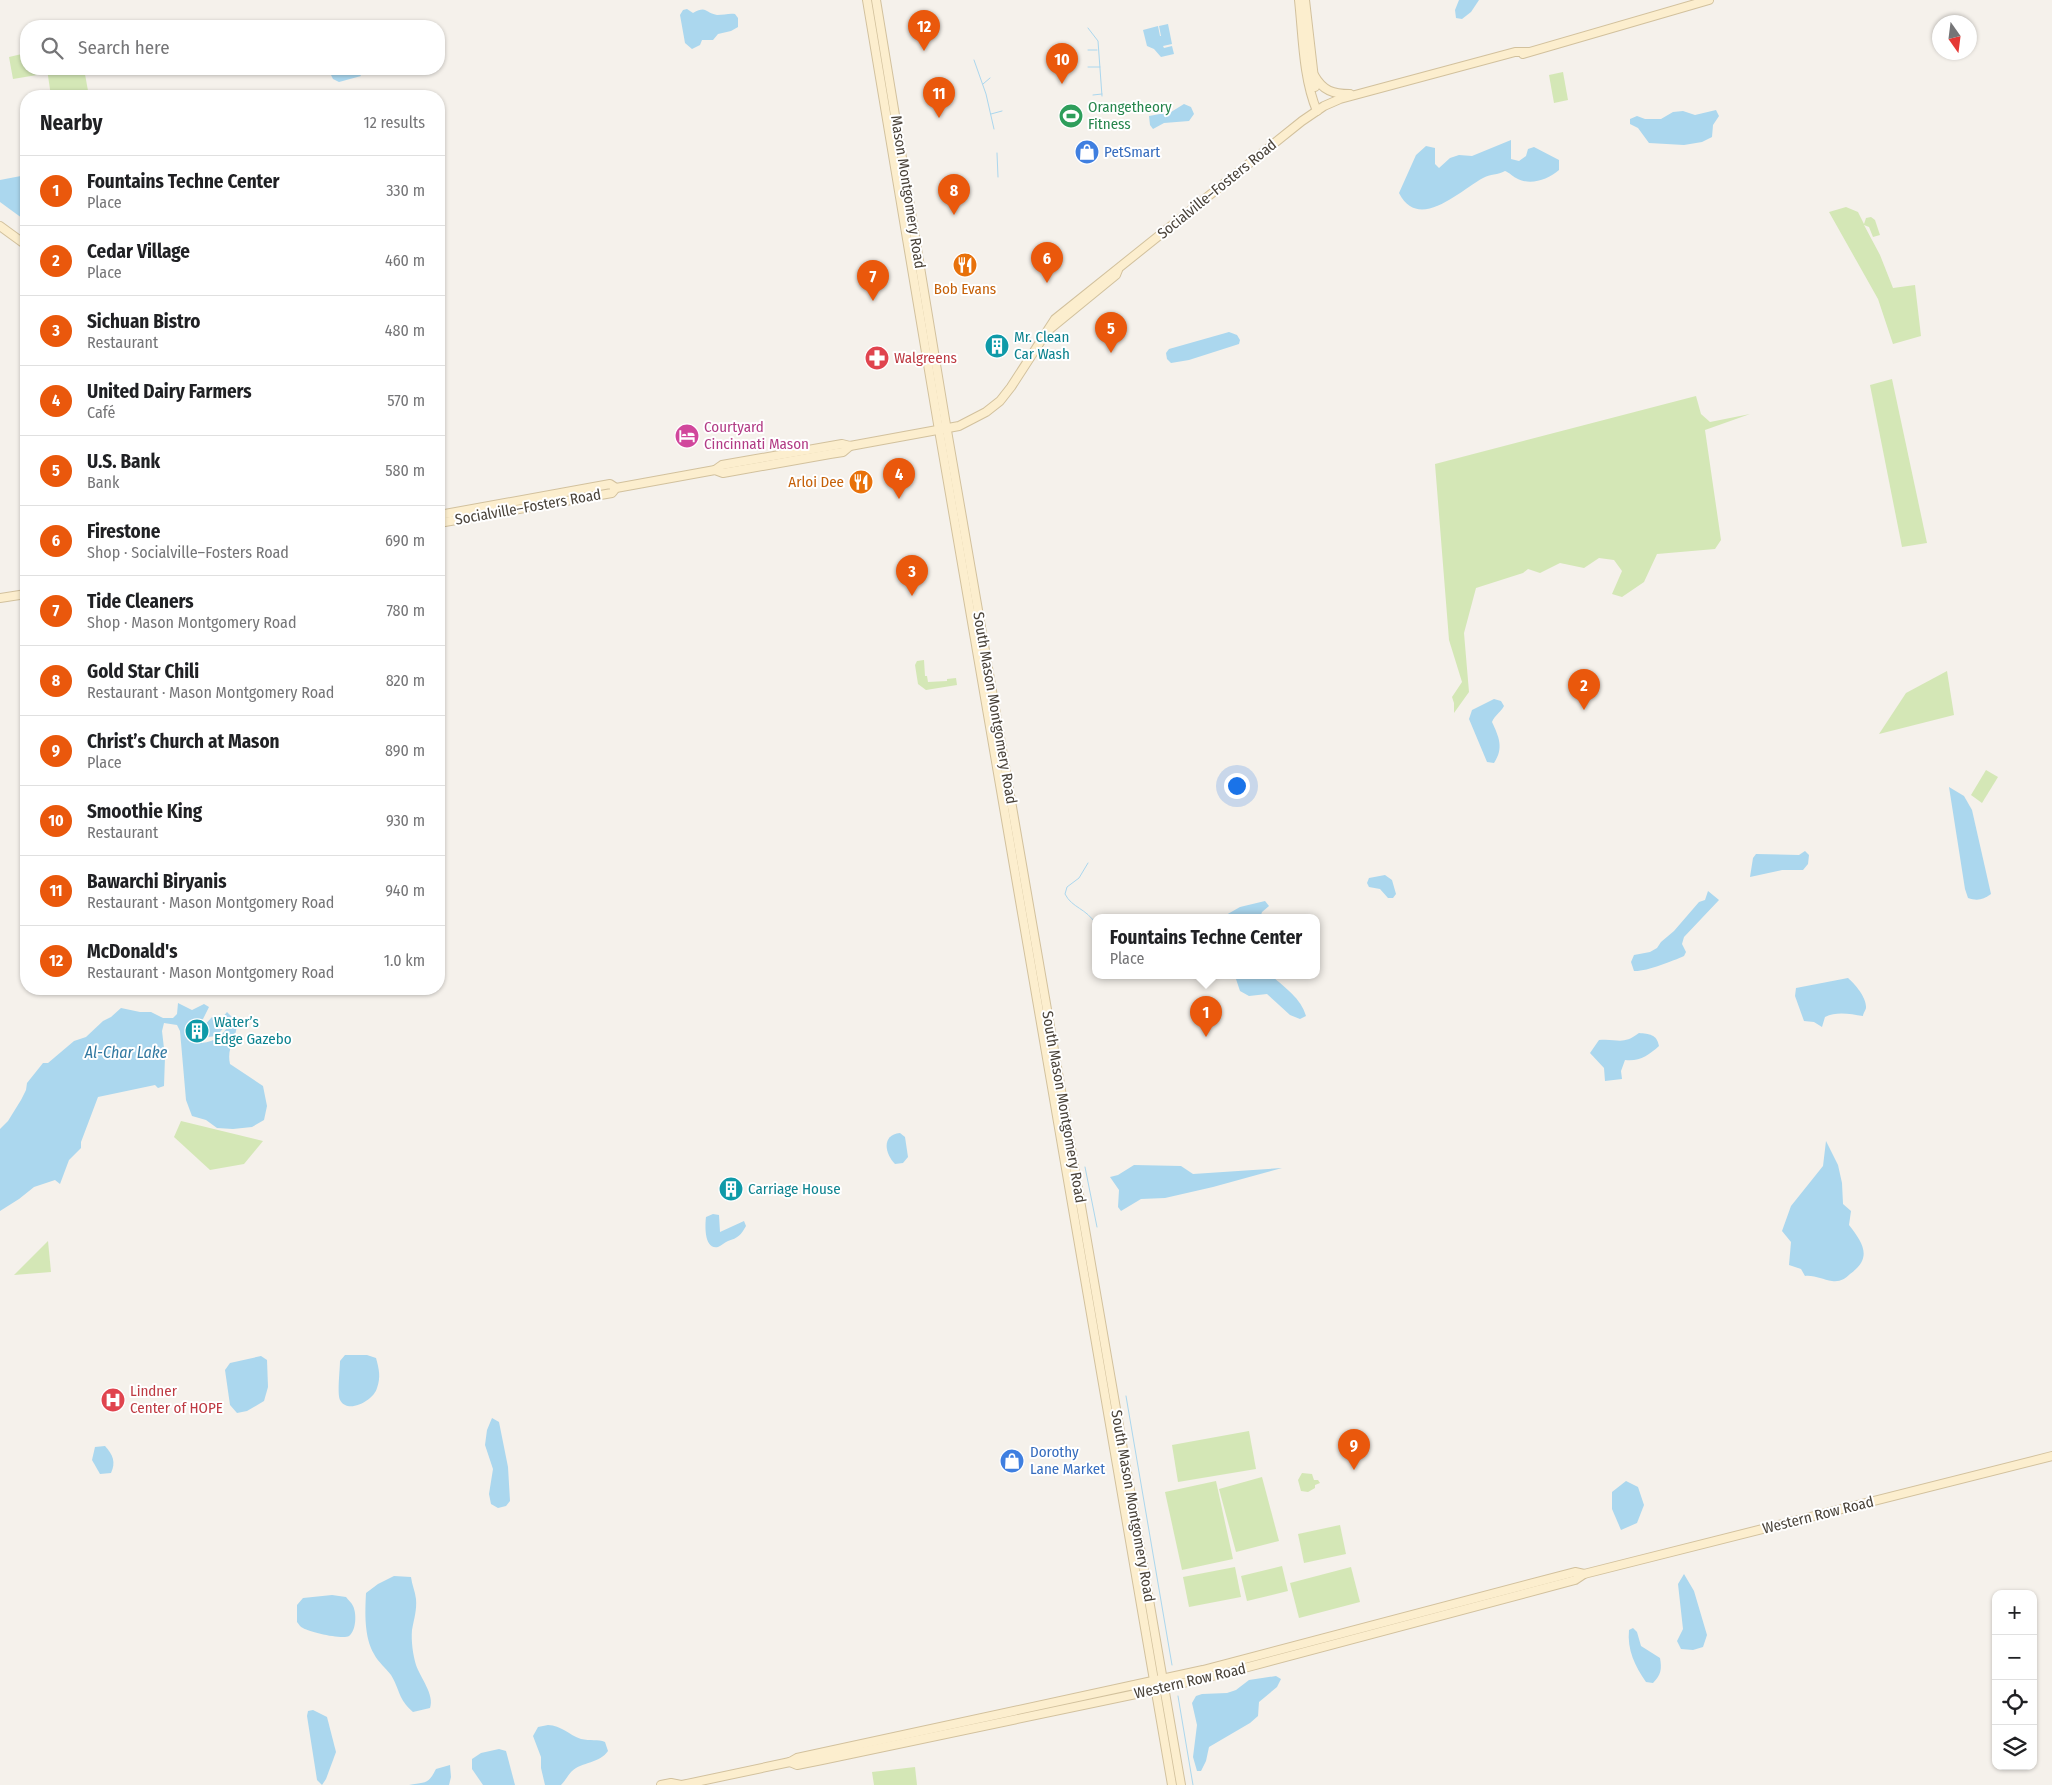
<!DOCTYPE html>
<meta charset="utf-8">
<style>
:root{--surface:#fff;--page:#f6f6f6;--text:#202124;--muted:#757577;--line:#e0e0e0;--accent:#ea580c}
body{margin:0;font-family:"Fira Sans Condensed",sans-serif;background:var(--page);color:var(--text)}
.controls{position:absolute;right:15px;bottom:15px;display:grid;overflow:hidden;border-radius:10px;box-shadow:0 1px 4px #0004}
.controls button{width:45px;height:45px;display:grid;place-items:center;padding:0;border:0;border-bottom:1px solid var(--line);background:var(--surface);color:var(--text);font:25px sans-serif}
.compass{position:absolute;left:1932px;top:15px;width:45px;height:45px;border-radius:50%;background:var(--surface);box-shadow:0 1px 4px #0004;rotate:166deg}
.you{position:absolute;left:1236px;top:785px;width:18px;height:18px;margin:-12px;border:4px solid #fff;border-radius:50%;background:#1a73e8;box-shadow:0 0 0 8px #1a73e833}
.badge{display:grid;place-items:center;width:32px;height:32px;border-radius:50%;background:var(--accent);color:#fff;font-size:16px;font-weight:700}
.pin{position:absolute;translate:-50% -41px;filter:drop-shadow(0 1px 2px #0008)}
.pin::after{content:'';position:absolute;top:26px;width:18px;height:15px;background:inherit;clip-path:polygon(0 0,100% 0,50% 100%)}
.popup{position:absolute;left:1092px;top:914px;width:228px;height:65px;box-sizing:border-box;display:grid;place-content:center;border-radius:10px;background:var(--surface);filter:drop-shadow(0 1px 4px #0005);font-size:16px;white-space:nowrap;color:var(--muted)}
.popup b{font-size:19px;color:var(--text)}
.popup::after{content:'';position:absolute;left:50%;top:100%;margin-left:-10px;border:10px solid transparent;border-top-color:var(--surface)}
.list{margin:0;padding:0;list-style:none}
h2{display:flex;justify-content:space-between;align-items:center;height:65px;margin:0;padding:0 20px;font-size:21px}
h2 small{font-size:16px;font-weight:400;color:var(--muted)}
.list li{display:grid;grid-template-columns:32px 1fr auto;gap:15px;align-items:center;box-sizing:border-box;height:70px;padding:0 20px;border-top:1px solid var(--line)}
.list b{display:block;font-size:19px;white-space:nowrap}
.list p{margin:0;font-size:16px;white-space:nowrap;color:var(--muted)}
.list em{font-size:16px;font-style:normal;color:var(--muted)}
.icon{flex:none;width:28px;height:28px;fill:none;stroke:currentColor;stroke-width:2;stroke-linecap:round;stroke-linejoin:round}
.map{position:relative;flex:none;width:2052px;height:1785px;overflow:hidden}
.search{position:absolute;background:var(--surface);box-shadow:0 1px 4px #0004;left:20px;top:20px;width:425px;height:55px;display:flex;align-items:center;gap:12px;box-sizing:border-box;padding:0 18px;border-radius:20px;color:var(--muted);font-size:19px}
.panel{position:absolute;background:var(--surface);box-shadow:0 1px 4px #0004;left:20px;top:90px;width:425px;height:905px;border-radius:20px}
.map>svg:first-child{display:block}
.green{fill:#d4e7b6}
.water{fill:#abd7ee}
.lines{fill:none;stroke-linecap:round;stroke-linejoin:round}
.stream{stroke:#abd7ee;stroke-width:1}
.secondary-casing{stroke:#d2c19d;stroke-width:10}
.secondary{stroke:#fceece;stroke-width:8}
.labels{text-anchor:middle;stroke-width:4;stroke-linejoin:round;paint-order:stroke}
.leisure-label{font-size:15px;fill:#27864d;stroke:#fff;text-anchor:start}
.shop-label{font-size:15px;fill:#366cbe;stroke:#fff;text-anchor:start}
.street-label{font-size:15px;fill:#494239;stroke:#fff}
.food-label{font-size:15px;fill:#c56008;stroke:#fff}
.culture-label{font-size:15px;fill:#0d838f;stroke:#fff;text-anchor:start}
.health-label{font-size:15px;fill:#be3a42;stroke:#fff;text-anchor:start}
.hotel-label{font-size:15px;fill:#b23c85;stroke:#fff;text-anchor:start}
.water-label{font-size:16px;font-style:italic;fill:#3279a1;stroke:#fff}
</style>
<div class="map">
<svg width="2052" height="1785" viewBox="0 0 2052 1785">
<rect width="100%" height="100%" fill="#f5f1eb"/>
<!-- green -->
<g class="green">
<polygon points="26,53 26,69 38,69 37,75 13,79 9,57"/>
<polygon points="47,69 84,69 89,96 51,96"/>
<polygon points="1563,72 1568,100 1554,103 1549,75"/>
<polygon points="1846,207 1858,212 1864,224 1866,218 1871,217 1875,220 1880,235 1873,237 1869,227 1864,225 1880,255 1893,288 1915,285 1921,336 1893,344 1878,299 1829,212"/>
<polygon points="1892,379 1927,543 1902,547 1870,385"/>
<polygon points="1696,396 1701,414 1710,422 1750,414 1705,430 1721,540 1715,549 1657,554 1644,582 1622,597 1612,594 1622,571 1614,560 1599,558 1584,568 1560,563 1540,573 1528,569 1523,573 1476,588 1464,633 1469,692 1454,713 1454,703 1452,697 1462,682 1449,640 1435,464"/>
<polygon points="924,660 925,676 927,676 928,682 947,681 947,679 956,678 957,685 926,690 918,684 915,665 917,661"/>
<polygon points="1947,671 1954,715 1879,734 1906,693"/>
<polygon points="1986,770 1998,777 1982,803 1971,795"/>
<polygon points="181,1121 263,1141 244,1164 210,1170 174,1137"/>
<polygon points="48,1241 51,1272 14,1275"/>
<polygon points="1249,1431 1256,1469 1178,1482 1172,1445"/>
<polygon points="1302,1473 1312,1474 1314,1480 1318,1480 1320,1483 1315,1485 1315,1488 1308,1492 1301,1491 1298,1480"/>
<polygon points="1262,1477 1279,1541 1236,1552 1219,1489"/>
<polygon points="1216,1481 1233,1559 1182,1570 1165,1492"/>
<polygon points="1340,1525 1346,1554 1304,1563 1298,1534"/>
<polygon points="1282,1566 1288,1591 1247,1601 1241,1576"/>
<polygon points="1235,1567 1241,1597 1189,1607 1183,1577"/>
<polygon points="1351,1567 1360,1602 1299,1618 1290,1583"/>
<polygon points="915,1767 917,1785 874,1785 872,1772"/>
</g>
<!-- water -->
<g class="water">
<polygon points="1459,0 1479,0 1471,12 1462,19 1456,18 1455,10"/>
<path d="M687 9 693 13C707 5 705 13 717 15 724 15 729 13 735 14L738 18V27L731 31 718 34 713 40H702L700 45 692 49 685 43 680 15 683 10Z"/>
<polygon points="1168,24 1172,44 1163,46 1164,48 1172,46 1174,54 1161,57 1154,49 1147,46 1143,30 1158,26 1160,36 1161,36 1159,26"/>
<polygon points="328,69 356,69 361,76 339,82 333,79"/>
<polygon points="1184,104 1191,107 1194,114 1189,121 1164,123 1153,129 1150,125 1149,116 1171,112"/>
<polygon points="1716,110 1719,116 1713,125 1712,137 1702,142 1684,145 1649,143 1638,128 1630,124 1630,119 1637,116 1645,119 1661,119 1673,112 1683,111 1695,115"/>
<path d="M1511 140V159L1519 161 1526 156 1528 149 1534 147 1559 160V170C1547 180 1530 186 1516 178 1512 176 1510 173 1505 171 1498 175 1490 174 1483 178 1459 191 1419 232 1399 193L1416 155 1426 146 1435 148V164L1439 168 1450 158 1459 155 1472 156Z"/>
<polygon points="26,175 26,221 0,202 0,180"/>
<polygon points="1229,332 1237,335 1240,340 1239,344 1189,360 1171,363 1167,359 1166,353 1169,349"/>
<path d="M1494 699 1501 701 1504 706C1500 713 1495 715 1492 722 1499 737 1504 748 1494 763L1487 762 1469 719 1472 710Z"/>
<path d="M1949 787 1964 796 1972 810 1991 894C1983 900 1977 901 1968 898L1965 889Z"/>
<polygon points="1805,851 1809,855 1808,864 1803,870 1782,870 1750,877 1753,858 1756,854 1799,855"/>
<polygon points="1385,875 1392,880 1396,894 1393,898 1388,898 1380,889 1369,887 1367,883 1369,878"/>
<path d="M1708 891 1719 900 1684 937 1682 944 1686 952 1684 956C1673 961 1645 972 1634 971L1631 962 1634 955 1650 952 1657 948 1661 942 1674 931 1699 902 1705 900Z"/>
<polygon points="1265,901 1269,906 1262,912 1260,918 1227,918 1226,915 1240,907"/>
<path d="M1235 976H1272C1285 988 1301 998 1306 1016L1300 1019 1290 1015 1267 994 1249 996 1240 991Z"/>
<path d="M1848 978C1855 984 1867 998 1866 1008 1866 1009 1863 1014 1863 1016 1850 1014 1837 1011 1825 1017L1822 1027 1814 1022 1804 1021 1795 996 1796 988Z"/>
<path d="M178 1003 192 1010 204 1004 209 1007 203 1019 194 1029 195 1037 201 1043C217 1042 226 1032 232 1019L237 1020C238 1038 226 1046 230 1064L263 1086 267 1106 264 1120 252 1127 233 1129 217 1128 206 1120 192 1116 186 1100 180 1031 177 1025 164 1023 162 1031 165 1057 164 1086 158 1088 155 1085 98 1097 81 1142V1148L69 1160 60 1184 55 1180 34 1187 19 1199 0 1211V1129L8 1121 21 1100 26 1090 27 1083 43 1063H48L74 1041 86 1037 103 1021 111 1017 121 1008 140 1012H151L163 1018H173L177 1014Z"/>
<polygon points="227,1012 232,1017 217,1036 208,1037 200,1032 200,1030 212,1017 217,1016 221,1019"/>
<path d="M1639 1033C1649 1034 1657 1034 1659 1046 1649 1055 1639 1062 1625 1060L1621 1071 1622 1079 1605 1081 1604 1068 1590 1053 1599 1040C1617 1038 1622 1046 1639 1033Z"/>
<path d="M900 1133 905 1137 908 1157 903 1163 895 1164C885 1154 881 1135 900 1133Z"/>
<path d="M1826 1141 1838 1165 1842 1183 1843 1204 1851 1211 1849 1225C1863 1243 1873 1258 1850 1274 1845 1279 1840 1282 1832 1281 1823 1280 1815 1275 1805 1276L1801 1269 1789 1265 1791 1242 1782 1231 1791 1206 1823 1166Z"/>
<polygon points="1134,1165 1181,1166 1193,1174 1282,1168 1213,1187 1165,1198 1141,1199 1121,1211 1118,1207 1119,1190 1110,1177 1118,1175"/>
<path d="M713 1214 719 1215 720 1232 744 1221 746 1226C741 1235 738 1238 728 1241 725 1242 721 1246 718 1247 704 1250 705 1225 706 1217Z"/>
<path d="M345 1355H367L376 1358C379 1369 381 1377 377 1388 374 1400 348 1415 340 1400 337 1393 340 1370 340 1361Z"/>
<polygon points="261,1356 267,1360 268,1387 264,1401 247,1411 237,1413 230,1405 225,1370 230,1363"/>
<polygon points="492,1418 499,1422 508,1467 510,1501 506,1506 498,1508 491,1504 489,1494 493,1469 485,1445 487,1430"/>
<path d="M105 1446C113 1455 116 1462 111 1473L100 1474 92 1460 95 1447Z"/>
<polygon points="1626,1481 1638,1487 1644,1505 1637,1523 1621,1530 1612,1509 1612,1492"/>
<polygon points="1684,1574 1694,1591 1707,1635 1703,1647 1693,1650 1681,1649 1677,1641 1683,1629 1678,1584"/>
<path d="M394 1576 411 1577C412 1585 415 1591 416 1599 417 1610 414 1619 412 1630 411 1641 413 1655 416 1665 420 1677 435 1695 430 1708L413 1712C398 1699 400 1690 391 1675 386 1668 378 1662 374 1654 364 1637 365 1612 366 1593L378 1584Z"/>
<path d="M332 1595 346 1597C348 1600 352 1603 353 1606 357 1614 356 1631 349 1636 343 1640 309 1632 303 1628 300 1627 299 1624 297 1622V1605L303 1598Z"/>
<path d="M1633 1628 1637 1632 1641 1646 1660 1658C1662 1669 1661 1675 1653 1683L1646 1682C1635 1666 1627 1650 1629 1630Z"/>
<polygon points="1276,1676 1281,1679 1277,1687 1259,1702 1258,1716 1250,1723 1209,1747 1206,1761 1201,1771 1197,1771 1193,1757 1197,1725 1192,1703 1196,1696 1202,1694 1227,1693 1236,1690 1249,1680"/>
<polygon points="313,1710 327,1717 336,1752 326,1779 322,1785 317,1780 307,1716 308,1711"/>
<path d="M548 1725C561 1725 569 1735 581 1739 590 1741 598 1739 605 1742L608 1751C600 1763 582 1762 572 1771 568 1775 565 1781 561 1785H545L541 1768V1757L533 1736 538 1727Z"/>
<polygon points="499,1749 506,1751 515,1785 483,1785 472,1769 472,1759 481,1753"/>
<path d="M450 1765 451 1777 449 1785H409C425 1782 428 1785 436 1769Z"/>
</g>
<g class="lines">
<!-- stream -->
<g class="stream">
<polyline points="1088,28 1098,41 1102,96"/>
<polyline points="1088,50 1097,50"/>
<polyline points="974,60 986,94 994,129"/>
<polyline points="1088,67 1100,67"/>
<polyline points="983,84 990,78"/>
<polyline points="1093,95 1102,94"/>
<polyline points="991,114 1002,111"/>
<polyline points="997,153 998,177"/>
<path d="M1088 863 1079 878 1067 887 1065 894C1072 908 1086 908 1096 924"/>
<polyline points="1085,1167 1097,1227"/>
<polyline points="1126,1396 1172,1665"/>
<polyline points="1178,1696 1193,1785"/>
</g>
<defs>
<g id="secondary">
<polyline points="867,0 939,430 1172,1785"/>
<polyline points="876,0 945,419 1181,1785"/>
<path d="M1299 0C1303 36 1303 78 1317 111"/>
<polyline points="1305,0 1315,87"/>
<polyline points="1523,54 1709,0"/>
<path d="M1314 75C1323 91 1333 94 1350 94"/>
<polyline points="0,226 26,245"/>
<polyline points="1050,329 1116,275 1118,270"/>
<polyline points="715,470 722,465 842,444 850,446 959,426 986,412 1000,401 1011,387 1055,319 1302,121 1324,106 1340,99 1515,52 1528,52"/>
<polyline points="439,515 610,484 616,488"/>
<polyline points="439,523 612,493 616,488 715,470 723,473 830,454 843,452 850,446"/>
<polyline points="0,598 26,594"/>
<polyline points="790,1762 797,1765 822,1760 1155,1690 1233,1671 1575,1580 1584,1574 2052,1456"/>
<polyline points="661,1785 671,1783 681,1785"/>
<polyline points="682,1785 790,1762 797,1758 1203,1670 1575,1572 1584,1574"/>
</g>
</defs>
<!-- secondary casing -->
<use href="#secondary" class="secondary-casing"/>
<!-- secondary -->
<use href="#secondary" class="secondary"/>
</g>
<!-- icons -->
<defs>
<symbol id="stadium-disc" viewBox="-11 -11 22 22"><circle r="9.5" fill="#2e9e5b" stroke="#fff"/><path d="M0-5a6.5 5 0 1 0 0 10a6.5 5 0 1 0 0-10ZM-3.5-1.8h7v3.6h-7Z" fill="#fff"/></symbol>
<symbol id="shop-disc" viewBox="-11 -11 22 22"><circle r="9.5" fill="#3f7fe0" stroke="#fff"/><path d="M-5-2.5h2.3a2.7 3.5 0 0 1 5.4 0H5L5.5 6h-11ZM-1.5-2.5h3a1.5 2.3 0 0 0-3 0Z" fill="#fff"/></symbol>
<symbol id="restaurant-disc" viewBox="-11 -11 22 22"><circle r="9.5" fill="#e8710a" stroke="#fff"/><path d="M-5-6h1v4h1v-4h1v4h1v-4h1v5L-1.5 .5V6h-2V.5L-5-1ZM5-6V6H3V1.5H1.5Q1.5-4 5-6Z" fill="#fff"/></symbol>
<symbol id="building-disc" viewBox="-11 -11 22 22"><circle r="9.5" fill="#0f9aa8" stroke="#fff"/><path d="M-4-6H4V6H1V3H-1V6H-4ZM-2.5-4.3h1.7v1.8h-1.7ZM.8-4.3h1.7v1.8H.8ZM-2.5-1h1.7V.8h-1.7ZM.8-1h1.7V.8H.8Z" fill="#fff"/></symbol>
<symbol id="pharmacy-disc" viewBox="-11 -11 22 22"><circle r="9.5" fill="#e0444e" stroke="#fff"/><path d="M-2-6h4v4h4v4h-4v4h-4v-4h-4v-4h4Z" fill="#fff"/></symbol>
<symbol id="hotel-disc" viewBox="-11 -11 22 22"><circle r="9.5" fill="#d1479c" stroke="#fff"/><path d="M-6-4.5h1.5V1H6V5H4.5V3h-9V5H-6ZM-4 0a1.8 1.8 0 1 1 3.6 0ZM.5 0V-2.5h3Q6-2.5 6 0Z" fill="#fff"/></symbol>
<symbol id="hospital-disc" viewBox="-11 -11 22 22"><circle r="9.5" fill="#e0444e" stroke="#fff"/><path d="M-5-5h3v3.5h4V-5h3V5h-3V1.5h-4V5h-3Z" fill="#fff"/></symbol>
</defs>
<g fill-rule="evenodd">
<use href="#stadium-disc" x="1057" y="102" width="28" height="28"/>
<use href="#shop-disc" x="1073" y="138" width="28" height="28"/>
<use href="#restaurant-disc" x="951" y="251" width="28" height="28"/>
<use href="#building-disc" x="983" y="332" width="28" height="28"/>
<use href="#pharmacy-disc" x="863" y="344" width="28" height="28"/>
<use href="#hotel-disc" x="673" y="422" width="28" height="28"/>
<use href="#restaurant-disc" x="847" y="468" width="28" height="28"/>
<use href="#building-disc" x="183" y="1017" width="28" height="28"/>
<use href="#building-disc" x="717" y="1175" width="28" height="28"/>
<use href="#hospital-disc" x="99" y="1386" width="28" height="28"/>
<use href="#shop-disc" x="998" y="1447" width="28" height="28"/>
</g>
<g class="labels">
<!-- leisure labels -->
<g class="leisure-label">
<text x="1088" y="112">Orangetheory<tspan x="1088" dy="17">Fitness</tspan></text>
</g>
<!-- shop labels -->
<g class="shop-label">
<text x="1104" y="157">PetSmart</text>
<text x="1030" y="1457">Dorothy<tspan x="1030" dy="17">Lane Market</tspan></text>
</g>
<!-- street labels -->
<g class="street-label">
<text transform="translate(1217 189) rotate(-39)" y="5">Socialville–Fosters Road</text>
<text transform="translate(908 192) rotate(81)" y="5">Mason Montgomery Road</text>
<text transform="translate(528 507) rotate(-10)" y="5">Socialville–Fosters Road</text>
<text transform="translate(995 708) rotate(80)" y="5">South Mason Montgomery Road</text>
<text transform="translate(1064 1107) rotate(80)" y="5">South Mason Montgomery Road</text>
<text transform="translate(1133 1506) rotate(80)" y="5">South Mason Montgomery Road</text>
<text transform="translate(1818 1515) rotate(-14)" y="5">Western Row Road</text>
<text transform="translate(1190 1681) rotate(-13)" y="5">Western Row Road</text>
</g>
<!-- food labels -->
<g class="food-label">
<text x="965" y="294">Bob Evans</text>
<text x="844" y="487" text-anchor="end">Arloi Dee</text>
</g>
<!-- culture labels -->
<g class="culture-label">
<text x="1014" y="342">Mr. Clean<tspan x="1014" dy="17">Car Wash</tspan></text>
<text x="214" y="1027">Water’s<tspan x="214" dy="17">Edge Gazebo</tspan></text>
<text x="748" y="1194">Carriage House</text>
</g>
<!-- health labels -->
<g class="health-label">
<text x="894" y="363">Walgreens</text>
<text x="130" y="1396">Lindner<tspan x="130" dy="17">Center of HOPE</tspan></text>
</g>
<!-- hotel labels -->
<g class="hotel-label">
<text x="704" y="432">Courtyard<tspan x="704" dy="17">Cincinnati Mason</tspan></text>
</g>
<!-- water labels -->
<g class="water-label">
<text x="126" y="1058">Al-Char Lake</text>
</g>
</g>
</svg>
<div class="controls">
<button>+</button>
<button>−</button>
<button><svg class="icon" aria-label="locate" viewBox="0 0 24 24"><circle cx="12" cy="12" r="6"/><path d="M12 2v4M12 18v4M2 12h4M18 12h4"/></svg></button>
<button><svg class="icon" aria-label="layers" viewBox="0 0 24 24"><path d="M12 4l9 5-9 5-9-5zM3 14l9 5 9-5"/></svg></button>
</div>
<svg class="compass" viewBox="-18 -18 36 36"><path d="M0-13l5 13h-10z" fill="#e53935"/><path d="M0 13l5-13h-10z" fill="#757577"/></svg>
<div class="you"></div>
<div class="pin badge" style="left:1206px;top:1037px">1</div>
<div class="popup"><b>Fountains Techne Center</b>Place</div>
<div class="pin badge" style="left:1584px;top:710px">2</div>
<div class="pin badge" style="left:912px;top:596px">3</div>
<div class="pin badge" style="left:899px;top:499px">4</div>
<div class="pin badge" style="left:1111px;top:353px">5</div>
<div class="pin badge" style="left:1047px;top:283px">6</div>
<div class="pin badge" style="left:873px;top:301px">7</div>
<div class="pin badge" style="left:954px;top:215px">8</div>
<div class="pin badge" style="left:1354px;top:1470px">9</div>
<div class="pin badge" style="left:1062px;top:84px">10</div>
<div class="pin badge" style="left:939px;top:118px">11</div>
<div class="pin badge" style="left:924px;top:51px">12</div>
<div class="search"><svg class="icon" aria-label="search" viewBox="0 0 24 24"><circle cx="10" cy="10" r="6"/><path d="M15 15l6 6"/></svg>Search here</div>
<section class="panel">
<h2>Nearby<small>12 results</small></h2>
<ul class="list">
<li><span class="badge">1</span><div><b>Fountains Techne Center</b><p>Place</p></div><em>330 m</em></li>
<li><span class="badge">2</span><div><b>Cedar Village</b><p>Place</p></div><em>460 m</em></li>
<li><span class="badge">3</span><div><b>Sichuan Bistro</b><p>Restaurant</p></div><em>480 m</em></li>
<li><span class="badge">4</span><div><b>United Dairy Farmers</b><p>Café</p></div><em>570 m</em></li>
<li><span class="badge">5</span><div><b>U.S. Bank</b><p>Bank</p></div><em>580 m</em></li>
<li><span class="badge">6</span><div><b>Firestone</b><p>Shop · Socialville–Fosters Road</p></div><em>690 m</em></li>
<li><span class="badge">7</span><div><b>Tide Cleaners</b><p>Shop · Mason Montgomery Road</p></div><em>780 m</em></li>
<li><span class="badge">8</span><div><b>Gold Star Chili</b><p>Restaurant · Mason Montgomery Road</p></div><em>820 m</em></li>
<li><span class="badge">9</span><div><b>Christ’s Church at Mason</b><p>Place</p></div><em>890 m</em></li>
<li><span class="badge">10</span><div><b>Smoothie King</b><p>Restaurant</p></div><em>930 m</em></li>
<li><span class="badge">11</span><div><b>Bawarchi Biryanis</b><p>Restaurant · Mason Montgomery Road</p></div><em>940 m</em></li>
<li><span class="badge">12</span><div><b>McDonald's</b><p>Restaurant · Mason Montgomery Road</p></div><em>1.0 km</em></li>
</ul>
</section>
</div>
